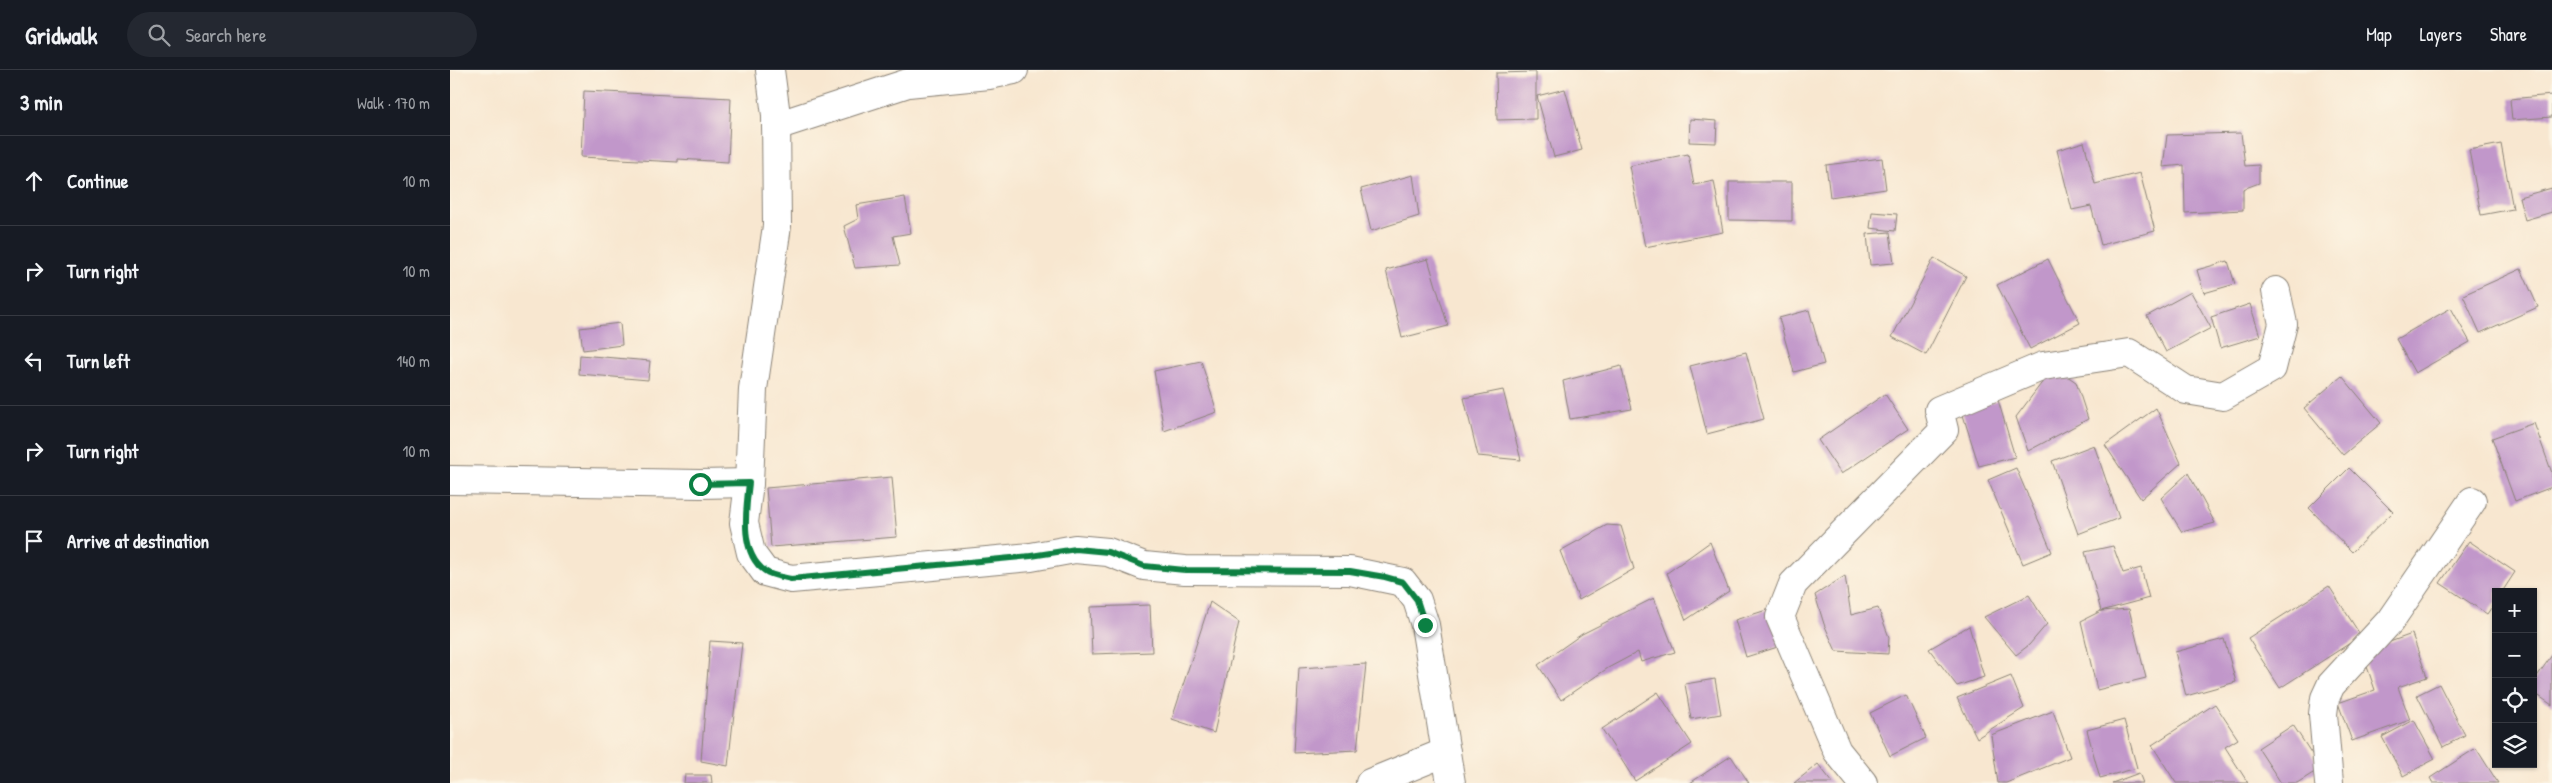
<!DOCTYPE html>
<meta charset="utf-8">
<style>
:root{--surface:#171b24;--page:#242831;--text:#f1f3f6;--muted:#9ea1a6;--line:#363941}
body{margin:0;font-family:"Patrick Hand",sans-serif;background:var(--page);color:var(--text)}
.controls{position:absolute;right:15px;bottom:15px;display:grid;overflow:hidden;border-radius:0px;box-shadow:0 1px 4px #0004}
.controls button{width:45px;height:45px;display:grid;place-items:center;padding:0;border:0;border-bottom:1px solid var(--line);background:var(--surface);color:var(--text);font:25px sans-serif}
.stop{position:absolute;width:15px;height:15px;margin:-11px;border:4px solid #0b8043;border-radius:50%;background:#fff}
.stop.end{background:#0b8043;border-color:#fff;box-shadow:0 1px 5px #0008}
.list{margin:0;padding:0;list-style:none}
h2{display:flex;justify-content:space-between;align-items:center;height:65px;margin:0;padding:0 20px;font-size:21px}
h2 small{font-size:16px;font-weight:400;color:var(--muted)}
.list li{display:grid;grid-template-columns:32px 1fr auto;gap:15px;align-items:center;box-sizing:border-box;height:90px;padding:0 20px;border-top:1px solid var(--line)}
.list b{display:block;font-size:19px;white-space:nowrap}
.list em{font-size:16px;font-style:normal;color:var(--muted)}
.icon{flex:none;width:28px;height:28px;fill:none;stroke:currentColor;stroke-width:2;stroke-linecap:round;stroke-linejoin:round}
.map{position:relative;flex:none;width:2102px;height:713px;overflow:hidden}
header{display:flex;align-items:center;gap:30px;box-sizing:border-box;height:70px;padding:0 25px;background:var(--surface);border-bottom:1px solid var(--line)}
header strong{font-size:24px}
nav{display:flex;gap:28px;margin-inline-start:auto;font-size:18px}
.search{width:350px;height:45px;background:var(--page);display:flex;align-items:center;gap:12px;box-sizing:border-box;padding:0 18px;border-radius:28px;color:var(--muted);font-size:19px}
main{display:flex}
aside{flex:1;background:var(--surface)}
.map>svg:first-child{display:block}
.building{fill:#c197ca}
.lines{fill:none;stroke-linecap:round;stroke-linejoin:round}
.minor-casing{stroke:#8a8276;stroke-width:30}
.minor{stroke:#fff;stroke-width:28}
.route{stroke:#0b8043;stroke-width:6}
</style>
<header>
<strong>Gridwalk</strong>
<div class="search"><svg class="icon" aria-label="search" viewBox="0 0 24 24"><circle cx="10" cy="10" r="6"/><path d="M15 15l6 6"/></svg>Search here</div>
<nav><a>Map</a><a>Layers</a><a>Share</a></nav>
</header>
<main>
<aside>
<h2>3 min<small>Walk · 170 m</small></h2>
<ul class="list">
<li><svg class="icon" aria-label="ahead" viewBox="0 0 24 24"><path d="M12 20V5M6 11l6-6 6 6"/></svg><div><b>Continue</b></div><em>10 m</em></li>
<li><svg class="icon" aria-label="right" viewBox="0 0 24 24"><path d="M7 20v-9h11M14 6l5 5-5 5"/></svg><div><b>Turn right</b></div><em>10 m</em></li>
<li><svg class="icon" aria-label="left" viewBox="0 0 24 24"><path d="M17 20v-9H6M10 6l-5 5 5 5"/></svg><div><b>Turn left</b></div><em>140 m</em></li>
<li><svg class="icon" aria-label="right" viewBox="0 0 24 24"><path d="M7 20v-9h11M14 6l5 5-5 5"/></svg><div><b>Turn right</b></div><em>10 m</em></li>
<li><svg class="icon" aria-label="arrive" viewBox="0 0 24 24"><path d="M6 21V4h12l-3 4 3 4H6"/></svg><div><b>Arrive at destination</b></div></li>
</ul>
</aside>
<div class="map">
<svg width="2102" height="713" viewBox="0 0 2102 713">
<rect width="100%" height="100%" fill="#fcf5e5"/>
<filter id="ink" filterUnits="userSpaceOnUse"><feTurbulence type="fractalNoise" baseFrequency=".02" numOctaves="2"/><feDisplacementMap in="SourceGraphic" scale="10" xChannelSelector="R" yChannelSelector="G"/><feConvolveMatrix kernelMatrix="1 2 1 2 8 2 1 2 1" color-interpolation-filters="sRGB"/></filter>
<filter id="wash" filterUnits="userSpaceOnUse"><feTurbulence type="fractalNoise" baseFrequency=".0096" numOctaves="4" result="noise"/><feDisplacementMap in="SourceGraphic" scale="20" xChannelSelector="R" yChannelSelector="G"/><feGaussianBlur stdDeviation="1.12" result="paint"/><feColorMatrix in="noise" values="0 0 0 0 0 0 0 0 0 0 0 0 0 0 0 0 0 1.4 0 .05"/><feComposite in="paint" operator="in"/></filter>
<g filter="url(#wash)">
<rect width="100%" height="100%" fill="#f8e7d0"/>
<g id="blocks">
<!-- building -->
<g class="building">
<polygon points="1086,2 1086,49 1047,50 1046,3"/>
<polygon points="1115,19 1132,80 1104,87 1087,26"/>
<polygon points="134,21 281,28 278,92 228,89 228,92 131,87"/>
<polygon points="2102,25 2102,47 2062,50 2060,29"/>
<polygon points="1240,49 1267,51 1266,73 1239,72"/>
<polygon points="1791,63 1795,96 1809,95 1809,113 1793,119 1793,140 1735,143 1734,95 1713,97 1717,65"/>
<polygon points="1634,72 1645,114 1690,103 1705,161 1651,175 1641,136 1622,140 1607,80"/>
<polygon points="2051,74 2063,139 2031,145 2019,80"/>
<polygon points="1238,84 1244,115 1264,111 1273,162 1195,177 1179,96"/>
<polygon points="1432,88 1436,119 1380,127 1376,95"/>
<polygon points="963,105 969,146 921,161 911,119"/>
<polygon points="1279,112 1342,112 1342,151 1279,150"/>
<polygon points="2102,118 2102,142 2075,150 2069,127"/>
<polygon points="455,127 461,163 443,166 450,195 405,198 394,156 408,149 406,135"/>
<polygon points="1422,142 1447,144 1445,161 1420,158"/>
<polygon points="1440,162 1444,193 1420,195 1417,164"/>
<polygon points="1484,188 1516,206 1476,285 1442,267"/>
<polygon points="978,189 998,256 952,268 936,200"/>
<polygon points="1598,189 1630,253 1580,279 1547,215"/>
<polygon points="1778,191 1785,214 1754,223 1747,200"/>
<polygon points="2071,199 2088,237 2030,263 2013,225"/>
<polygon points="1741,222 1761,258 1716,282 1697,246"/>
<polygon points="1800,234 1810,266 1770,278 1761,247"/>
<polygon points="2001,238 2020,272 1965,303 1946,269"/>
<polygon points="1359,240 1374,294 1344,302 1329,248"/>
<polygon points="170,253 172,275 133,280 130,258"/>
<polygon points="1296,282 1314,349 1257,364 1240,296"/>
<polygon points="130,285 200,291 198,310 129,304"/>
<polygon points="751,291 767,342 714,361 704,301"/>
<polygon points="1171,296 1182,339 1120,349 1113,311"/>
<polygon points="1614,304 1626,312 1638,349 1578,381 1566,347 1597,306"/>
<polygon points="1892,306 1931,353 1893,385 1854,338"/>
<polygon points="1053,320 1071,390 1028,386 1014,328"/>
<polygon points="1435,324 1458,359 1391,404 1368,370"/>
<polygon points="1548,330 1565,387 1529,396 1512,342"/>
<polygon points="1706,338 1731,393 1691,429 1655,375"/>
<polygon points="2084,353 2102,403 2102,417 2065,431 2042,368"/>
<polygon points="1644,375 1669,448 1628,464 1602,391"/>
<polygon points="1566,398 1602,482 1573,494 1538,410"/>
<polygon points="1899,398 1943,442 1902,482 1859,438"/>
<polygon points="1738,403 1765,453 1732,462 1711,428"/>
<polygon points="442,407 447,467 321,477 316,418"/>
<polygon points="1157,455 1171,456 1184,499 1129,530 1110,481"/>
<polygon points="2019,471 2065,502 2052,522 2046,522 2046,531 2037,544 1990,513"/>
<polygon points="1260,472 1279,521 1236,550 1217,503"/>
<polygon points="1663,476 1673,503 1691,498 1699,528 1651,541 1679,539 1696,608 1647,620 1631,551 1651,541 1635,482"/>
<polygon points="1395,506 1401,545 1428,538 1439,567 1438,584 1386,581 1374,554 1365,525"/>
<polygon points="1879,516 1911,566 1830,618 1798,568"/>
<polygon points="1579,525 1597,554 1579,575 1566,585 1534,547"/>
<polygon points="1204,528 1225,582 1191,592 1188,582 1158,598 1111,630 1088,595 1132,564"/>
<polygon points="760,532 789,552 764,663 722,649"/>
<polygon points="700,535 702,582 642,584 640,537"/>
<polygon points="1323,538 1334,575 1296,587 1285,550"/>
<polygon points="1519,556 1534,607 1507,616 1479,579"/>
<polygon points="1962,564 1977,607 1948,617 1960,650 1902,671 1888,633 1925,620 1912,582"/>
<polygon points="1774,569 1786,612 1736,626 1725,582"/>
<polygon points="260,571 292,573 278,696 251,691"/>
<polygon points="2102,585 2102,635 2083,622 2083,612"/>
<polygon points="916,594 907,680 844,683 849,598"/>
<polygon points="1561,606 1574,638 1527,668 1507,628"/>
<polygon points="1265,609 1271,644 1241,649 1235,614"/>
<polygon points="1989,614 2015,665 1993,677 1967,625"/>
<polygon points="1208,622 1242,674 1185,711 1152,659"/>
<polygon points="1456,625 1476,668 1440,686 1420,643"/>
<polygon points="1765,634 1788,669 1775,677 1798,713 1726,713 1702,675"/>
<polygon points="1603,641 1620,687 1556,713 1548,713 1541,665"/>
<polygon points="1674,650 1687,698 1650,708 1637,660"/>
<polygon points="1964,650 1985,689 1953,706 1932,667"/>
<polygon points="1843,655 1871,698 1847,713 1831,713 1808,678"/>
<polygon points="2026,678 2048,713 1983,713 1980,708"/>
<polygon points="1281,686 1299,713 1240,713"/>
<polygon points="1368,694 1383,713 1344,713"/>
<polygon points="1689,703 1693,713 1662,713"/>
<polygon points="235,705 261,705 262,713 234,713"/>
</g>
</g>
</g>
<g filter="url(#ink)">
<use href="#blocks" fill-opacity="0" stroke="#8a8276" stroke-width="1"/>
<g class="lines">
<defs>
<g id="minor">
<polyline points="320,0 326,45 327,156 303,319 299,413 294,453 301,483 315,502 341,509 581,487 625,479 658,482 694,496 735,500 900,501 953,512 967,530 975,555 1001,713"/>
<polyline points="326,56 458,13 539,5 564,0"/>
<polyline points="0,410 250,414 299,413"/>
<polyline points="920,713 996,682"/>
<polyline points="1413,713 1387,681 1330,547 1343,514 1494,360 1489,340 1593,296 1679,283 1736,320 1773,326 1822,298 1833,254 1826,221"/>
<polyline points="1879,713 1873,644 1875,628 1881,615 1940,551 2022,431"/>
</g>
</defs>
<!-- minor casing -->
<use href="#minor" class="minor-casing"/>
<!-- minor -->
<use href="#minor" class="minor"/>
</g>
</g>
<g class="lines" filter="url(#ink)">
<!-- route -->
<path class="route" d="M250 414 299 413C296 439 289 483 315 501 321 506 334 507 341 509L581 486 626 479 658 482 694 496 735 500 900 501 935 507 953 512 967 530 975 555"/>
</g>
</svg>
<div class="controls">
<button>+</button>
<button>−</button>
<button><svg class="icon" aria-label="locate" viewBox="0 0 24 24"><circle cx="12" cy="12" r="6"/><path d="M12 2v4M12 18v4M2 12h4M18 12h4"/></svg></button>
<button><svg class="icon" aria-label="layers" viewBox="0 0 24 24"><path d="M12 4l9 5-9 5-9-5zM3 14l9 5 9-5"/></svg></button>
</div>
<div class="stop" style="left:250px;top:414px"></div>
<div class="stop end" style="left:975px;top:555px"></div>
</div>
</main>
